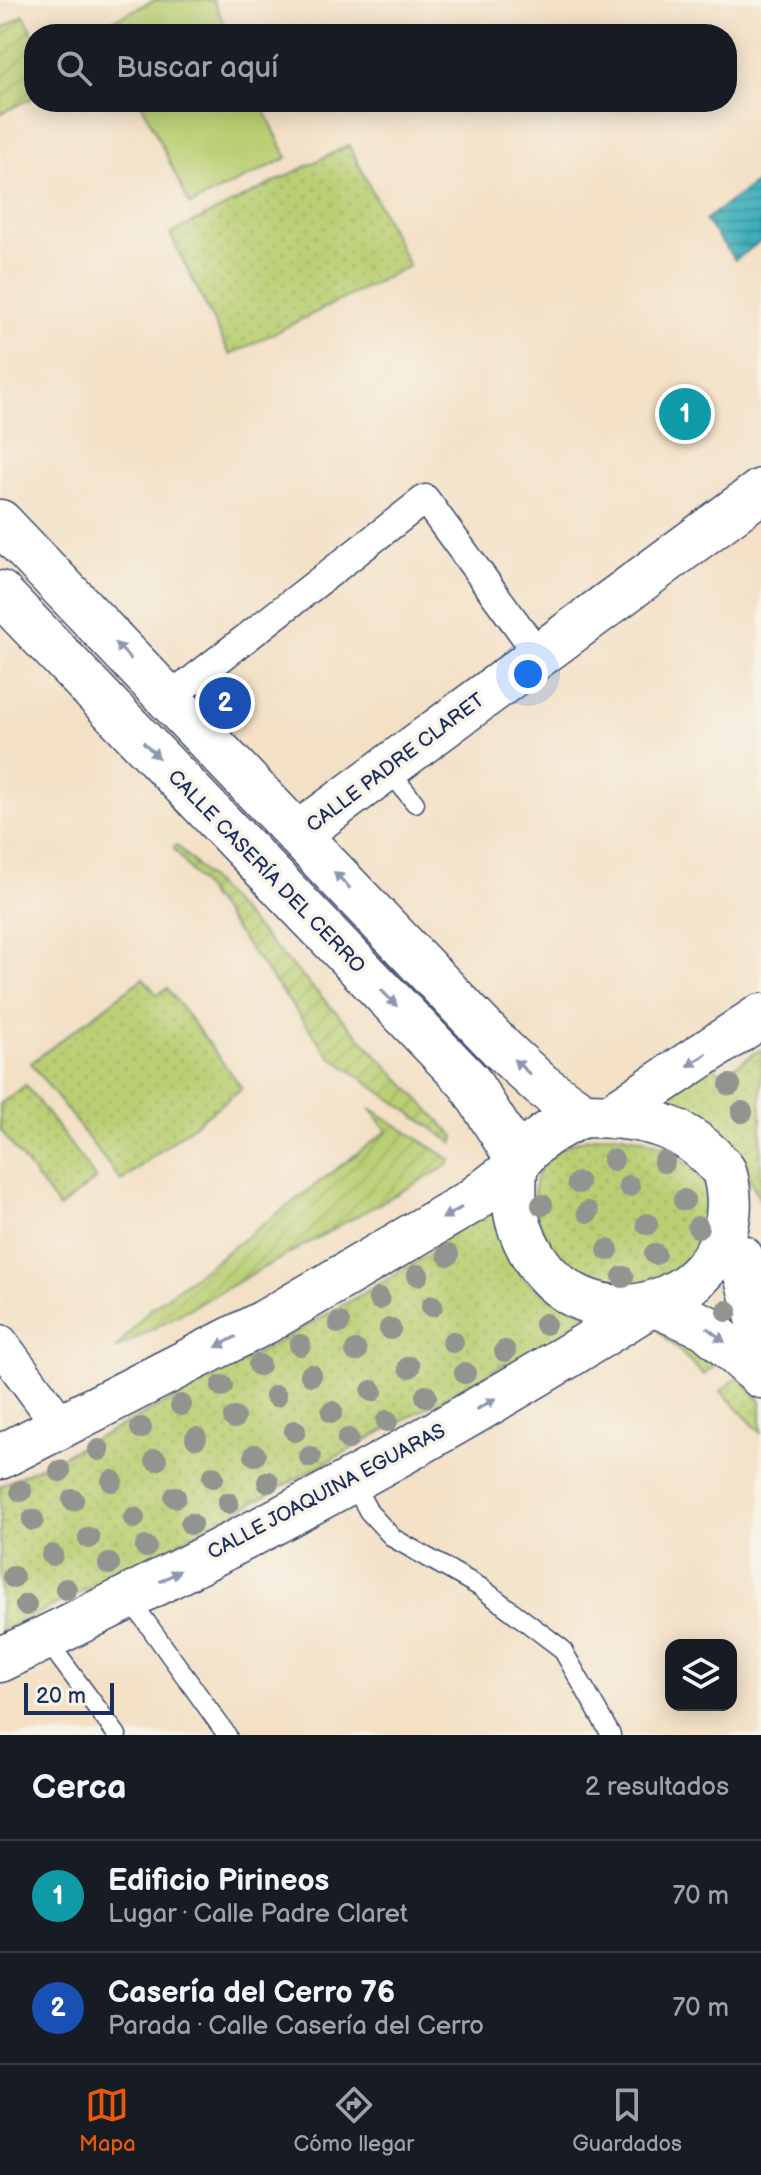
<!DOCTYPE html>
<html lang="es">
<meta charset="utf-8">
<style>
:root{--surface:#171b24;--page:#20242c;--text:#f1f3f6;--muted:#9ea1a6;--line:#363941;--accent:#ea580c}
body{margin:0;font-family:"Balsamiq Sans",sans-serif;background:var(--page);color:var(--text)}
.controls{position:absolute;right:24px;bottom:24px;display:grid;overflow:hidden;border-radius:16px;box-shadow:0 4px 20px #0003}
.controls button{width:72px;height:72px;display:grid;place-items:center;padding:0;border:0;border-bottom:2px solid var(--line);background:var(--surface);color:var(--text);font:40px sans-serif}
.scale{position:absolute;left:24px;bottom:20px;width:90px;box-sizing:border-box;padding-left:8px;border:4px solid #1b2f5e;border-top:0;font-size:22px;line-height:28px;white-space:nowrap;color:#1b2f5e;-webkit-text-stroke:6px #f7f3e8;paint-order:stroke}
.you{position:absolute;left:528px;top:674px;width:28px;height:28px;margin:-20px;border:6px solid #fff;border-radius:50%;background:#1a73e8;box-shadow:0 0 0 12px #1a73e833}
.badge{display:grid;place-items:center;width:52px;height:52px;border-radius:50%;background:var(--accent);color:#fff;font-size:26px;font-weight:700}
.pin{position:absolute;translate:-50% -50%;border:4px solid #fff;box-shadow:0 2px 8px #0006}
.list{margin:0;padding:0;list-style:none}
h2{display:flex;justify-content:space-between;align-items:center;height:104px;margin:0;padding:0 32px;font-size:34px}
h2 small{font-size:26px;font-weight:400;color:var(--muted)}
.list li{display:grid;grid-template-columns:52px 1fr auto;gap:24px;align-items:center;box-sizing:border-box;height:112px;padding:0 32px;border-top:2px solid var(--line)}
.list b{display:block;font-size:30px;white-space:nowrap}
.list p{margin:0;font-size:26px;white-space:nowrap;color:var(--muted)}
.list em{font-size:26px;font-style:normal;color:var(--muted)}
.icon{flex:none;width:44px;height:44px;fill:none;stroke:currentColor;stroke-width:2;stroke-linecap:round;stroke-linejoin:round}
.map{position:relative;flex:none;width:761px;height:1735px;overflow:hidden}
.search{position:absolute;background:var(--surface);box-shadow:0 4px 20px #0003;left:24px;right:24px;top:24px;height:88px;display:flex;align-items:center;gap:20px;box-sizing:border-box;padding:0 28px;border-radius:32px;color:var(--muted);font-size:30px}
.sheet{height:328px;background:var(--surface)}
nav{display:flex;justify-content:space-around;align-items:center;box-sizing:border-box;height:112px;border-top:2px solid var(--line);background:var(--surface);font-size:22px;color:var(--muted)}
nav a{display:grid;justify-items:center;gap:4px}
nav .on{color:var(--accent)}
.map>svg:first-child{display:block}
.grass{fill:url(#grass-dots);stroke:#6a7f68;stroke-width:2}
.garden{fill:url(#garden-furrows);stroke:#6a7f68;stroke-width:2}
.pitch{fill:#bacf73;stroke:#6a7f68;stroke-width:2}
.water{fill:url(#water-rules);stroke:#2c6e8c;stroke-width:2}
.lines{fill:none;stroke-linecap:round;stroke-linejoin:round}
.service-casing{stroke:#3b4a6d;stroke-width:21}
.pedestrian-casing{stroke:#3b4a6d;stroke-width:31}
.minor-casing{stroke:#3b4a6d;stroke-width:39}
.tertiary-casing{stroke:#3b4a6d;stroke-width:47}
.secondary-casing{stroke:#3b4a6d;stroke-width:47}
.service{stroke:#fff;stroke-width:18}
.pedestrian{stroke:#fff;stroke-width:28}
.minor{stroke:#fff;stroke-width:36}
.tertiary{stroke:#fff;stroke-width:44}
.secondary{stroke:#fff;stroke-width:44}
.tree{fill:#92958f}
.oneway{fill:#8d97ae}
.labels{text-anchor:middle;stroke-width:7;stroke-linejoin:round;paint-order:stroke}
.street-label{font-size:20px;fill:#1b2f5e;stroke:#f7f3e8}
</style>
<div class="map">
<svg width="761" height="1735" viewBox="0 0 761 1735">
<defs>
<pattern id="grass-dots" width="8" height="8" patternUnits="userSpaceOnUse" patternTransform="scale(2)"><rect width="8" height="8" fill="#bacf73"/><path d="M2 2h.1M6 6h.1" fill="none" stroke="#9fb266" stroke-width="1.8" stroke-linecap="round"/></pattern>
<pattern id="garden-furrows" width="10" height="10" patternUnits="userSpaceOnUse" patternTransform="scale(2)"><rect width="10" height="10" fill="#bacf73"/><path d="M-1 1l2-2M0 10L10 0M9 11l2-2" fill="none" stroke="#9fb266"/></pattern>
<pattern id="water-rules" width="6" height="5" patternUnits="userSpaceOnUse" patternTransform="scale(2)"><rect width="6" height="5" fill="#3eaeba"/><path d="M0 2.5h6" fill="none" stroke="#338e9a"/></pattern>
</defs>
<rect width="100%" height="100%" fill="#f7f3e8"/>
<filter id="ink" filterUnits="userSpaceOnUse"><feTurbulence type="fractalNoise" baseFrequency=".0125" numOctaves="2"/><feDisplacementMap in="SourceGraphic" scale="16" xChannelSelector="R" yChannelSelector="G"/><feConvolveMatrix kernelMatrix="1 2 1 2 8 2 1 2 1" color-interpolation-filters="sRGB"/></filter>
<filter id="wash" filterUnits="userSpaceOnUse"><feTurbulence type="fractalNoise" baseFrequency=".006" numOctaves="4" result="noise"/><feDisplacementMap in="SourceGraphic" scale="32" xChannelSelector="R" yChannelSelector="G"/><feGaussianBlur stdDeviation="1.8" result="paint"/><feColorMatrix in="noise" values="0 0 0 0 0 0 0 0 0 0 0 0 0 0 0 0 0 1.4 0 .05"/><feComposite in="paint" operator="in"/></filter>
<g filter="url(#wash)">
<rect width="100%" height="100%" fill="#f3e0c5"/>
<!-- grass -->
<g class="grass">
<polygon points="349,145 409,266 230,355 170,234"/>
<polygon points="143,978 157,995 167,988 242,1088 121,1181 31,1063"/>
<polygon points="761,1049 761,1202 738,1154 653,1104 712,1063 722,1075"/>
<polygon points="26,1085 96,1179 59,1208 0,1129 0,1104"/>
<path d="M614 1134C672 1141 686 1157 719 1202L688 1277C668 1280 641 1288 620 1286 604 1283 581 1275 568 1266 544 1249 525 1198 539 1171 552 1144 588 1137 614 1134Z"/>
<path d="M495 1201C507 1286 534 1289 604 1321L515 1374 507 1363 161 1553 0 1632V1486C148 1416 293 1336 433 1252L428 1240Z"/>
<polygon points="657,1329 672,1331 721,1359 704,1375"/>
<polygon points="738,1377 761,1401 761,1433 721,1391"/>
</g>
<!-- garden -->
<g class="garden">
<polygon points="24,15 34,35 34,97 0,114 0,30"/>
<polygon points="177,845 455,1137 453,1143 330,1056 173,847"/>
<polygon points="370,1108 451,1160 447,1166 115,1350 148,1311 387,1131"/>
</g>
<!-- pitch -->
<g class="pitch">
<polygon points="155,0 213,0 229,34 109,34 105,24"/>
<polygon points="141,102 261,102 287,158 190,205"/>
</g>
<!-- water -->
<polygon class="water" points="761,179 761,241 735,260 705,220"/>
</g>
<g filter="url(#ink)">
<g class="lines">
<defs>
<g id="service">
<polyline points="387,768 415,803"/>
<polyline points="351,1480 369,1512 393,1538 480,1587 562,1649 611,1735"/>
<polyline points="129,1598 227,1735"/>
<polyline points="45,1638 117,1735"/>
</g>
<polyline id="pedestrian" points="168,699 425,499 539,655"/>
<polyline id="minor" points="0,1343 62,1427"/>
<polyline id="tertiary" points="298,834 761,491"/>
<g id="secondary">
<polyline points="0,522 503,1050 541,1085 583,1115"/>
<polyline points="0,593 469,1082 519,1161"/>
<path d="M583 1115C641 1115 687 1124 724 1171 761 1299 573 1372 520 1228 513 1209 514 1187 515 1168 530 1141 556 1127 583 1115Z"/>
<polyline points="612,1115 761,1016"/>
<polyline points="741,1257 761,1329"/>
<polyline points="662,1308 706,1327 761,1376"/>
<polyline points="0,1457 265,1322 472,1201 515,1168"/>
<path d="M0 1660C220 1555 438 1439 644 1309"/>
</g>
</defs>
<!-- service casing -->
<use href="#service" class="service-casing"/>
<!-- pedestrian casing -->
<use href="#pedestrian" class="pedestrian-casing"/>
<!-- minor casing -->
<use href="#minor" class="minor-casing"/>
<!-- tertiary casing -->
<use href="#tertiary" class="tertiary-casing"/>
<!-- secondary casing -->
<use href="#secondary" class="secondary-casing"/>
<!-- service -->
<use href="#service" class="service"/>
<!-- pedestrian -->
<use href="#pedestrian" class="pedestrian"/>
<!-- minor -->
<use href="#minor" class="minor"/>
<!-- tertiary -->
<use href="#tertiary" class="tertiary"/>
<!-- secondary -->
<use href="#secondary" class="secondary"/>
</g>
<!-- trees -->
<g class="tree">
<circle cx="730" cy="1085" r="11"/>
<circle cx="742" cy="1112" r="11"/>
<circle cx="613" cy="1160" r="11"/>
<circle cx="664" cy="1162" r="11"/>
<circle cx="578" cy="1183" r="11"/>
<circle cx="629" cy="1186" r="11"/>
<circle cx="684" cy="1200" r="11"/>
<circle cx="542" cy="1205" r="11"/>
<circle cx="588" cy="1212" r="11"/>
<circle cx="647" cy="1224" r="11"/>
<circle cx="698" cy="1227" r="11"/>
<circle cx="608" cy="1250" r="11"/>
<circle cx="655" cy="1254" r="11"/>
<circle cx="448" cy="1255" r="11"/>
<circle cx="418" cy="1275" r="11"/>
<circle cx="623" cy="1277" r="11"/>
<circle cx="379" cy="1299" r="11"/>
<circle cx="432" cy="1306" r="11"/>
<circle cx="727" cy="1311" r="11"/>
<circle cx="339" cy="1323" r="11"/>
<circle cx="545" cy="1324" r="11"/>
<circle cx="390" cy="1329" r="11"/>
<circle cx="453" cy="1342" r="11"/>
<circle cx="300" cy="1345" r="11"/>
<circle cx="356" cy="1351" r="11"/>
<circle cx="505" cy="1351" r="11"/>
<circle cx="259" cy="1365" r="11"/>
<circle cx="409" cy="1367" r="11"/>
<circle cx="465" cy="1373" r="11"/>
<circle cx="311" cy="1375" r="11"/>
<circle cx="222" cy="1386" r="11"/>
<circle cx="372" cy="1391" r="11"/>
<circle cx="276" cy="1396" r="11"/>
<circle cx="426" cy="1396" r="11"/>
<circle cx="181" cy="1405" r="11"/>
<circle cx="332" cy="1412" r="11"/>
<circle cx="234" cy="1418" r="11"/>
<circle cx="387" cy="1421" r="11"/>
<circle cx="141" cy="1428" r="11"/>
<circle cx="295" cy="1431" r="11"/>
<circle cx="196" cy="1438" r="11"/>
<circle cx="348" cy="1439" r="11"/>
<circle cx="99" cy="1450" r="11"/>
<circle cx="255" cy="1455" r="11"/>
<circle cx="310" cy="1457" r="11"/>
<circle cx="156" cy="1460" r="11"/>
<circle cx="60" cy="1471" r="11"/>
<circle cx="213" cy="1477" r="11"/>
<circle cx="112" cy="1481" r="11"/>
<circle cx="268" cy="1482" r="11"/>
<circle cx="21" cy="1491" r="11"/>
<circle cx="175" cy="1497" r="11"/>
<circle cx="73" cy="1500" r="11"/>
<circle cx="228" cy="1503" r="11"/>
<circle cx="134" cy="1518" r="11"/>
<circle cx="33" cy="1520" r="11"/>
<circle cx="191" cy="1524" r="11"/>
<circle cx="89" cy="1538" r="11"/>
<circle cx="146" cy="1547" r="11"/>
<circle cx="52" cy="1555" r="11"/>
<circle cx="109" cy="1564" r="11"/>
<circle cx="13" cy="1577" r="11"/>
<circle cx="66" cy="1589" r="11"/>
<circle cx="26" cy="1605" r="11"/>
</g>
<!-- one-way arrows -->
<defs><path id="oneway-solid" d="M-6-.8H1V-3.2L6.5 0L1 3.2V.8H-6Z" transform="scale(2)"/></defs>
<g class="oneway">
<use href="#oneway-solid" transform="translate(123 651) rotate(-134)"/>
<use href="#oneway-solid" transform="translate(151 750) rotate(46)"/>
<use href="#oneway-solid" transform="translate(342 880) rotate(-134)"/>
<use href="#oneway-solid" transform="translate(389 998) rotate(46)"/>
<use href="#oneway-solid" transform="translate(697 1060) rotate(146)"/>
<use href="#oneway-solid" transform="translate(522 1067) rotate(-137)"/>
<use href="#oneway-solid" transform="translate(452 1213) rotate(150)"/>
<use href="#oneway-solid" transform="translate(716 1335) rotate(39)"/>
<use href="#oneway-solid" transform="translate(226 1342) rotate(152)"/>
<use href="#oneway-solid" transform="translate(486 1404) rotate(-30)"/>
<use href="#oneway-solid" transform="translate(170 1576) rotate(-29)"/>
</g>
</g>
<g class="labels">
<!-- street labels -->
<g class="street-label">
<text transform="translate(395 762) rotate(-37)" y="7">CALLE PADRE CLARET</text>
<text transform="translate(267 871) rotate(46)" y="7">CALLE CASERÍA DEL CERRO</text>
<text transform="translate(326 1491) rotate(-28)" y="7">CALLE JOAQUINA EGUARAS</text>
</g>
</g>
</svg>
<div class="controls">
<button><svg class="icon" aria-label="layers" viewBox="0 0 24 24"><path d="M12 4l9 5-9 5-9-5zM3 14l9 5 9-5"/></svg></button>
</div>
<div class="scale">20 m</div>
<div class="you"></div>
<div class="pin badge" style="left:685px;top:414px;background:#0f9aa8">1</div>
<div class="pin badge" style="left:225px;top:703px;background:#1a4fb4">2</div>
<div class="search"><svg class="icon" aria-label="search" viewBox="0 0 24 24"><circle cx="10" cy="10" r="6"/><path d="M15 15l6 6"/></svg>Buscar aquí</div>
</div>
<section class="sheet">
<h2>Cerca<small>2 resultados</small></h2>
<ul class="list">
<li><span class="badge" style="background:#0f9aa8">1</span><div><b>Edificio Pirineos</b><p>Lugar · Calle Padre Claret</p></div><em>70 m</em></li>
<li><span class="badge" style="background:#1a4fb4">2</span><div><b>Casería del Cerro 76</b><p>Parada · Calle Casería del Cerro</p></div><em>70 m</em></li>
</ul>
</section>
<nav>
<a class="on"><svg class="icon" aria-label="map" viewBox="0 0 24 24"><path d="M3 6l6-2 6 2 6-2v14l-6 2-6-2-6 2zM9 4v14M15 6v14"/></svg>Mapa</a>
<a><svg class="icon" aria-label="directions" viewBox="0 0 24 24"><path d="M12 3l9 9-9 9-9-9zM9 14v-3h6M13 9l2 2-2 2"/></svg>Cómo llegar</a>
<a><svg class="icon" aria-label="saved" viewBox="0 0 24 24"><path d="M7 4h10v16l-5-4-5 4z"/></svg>Guardados</a>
</nav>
